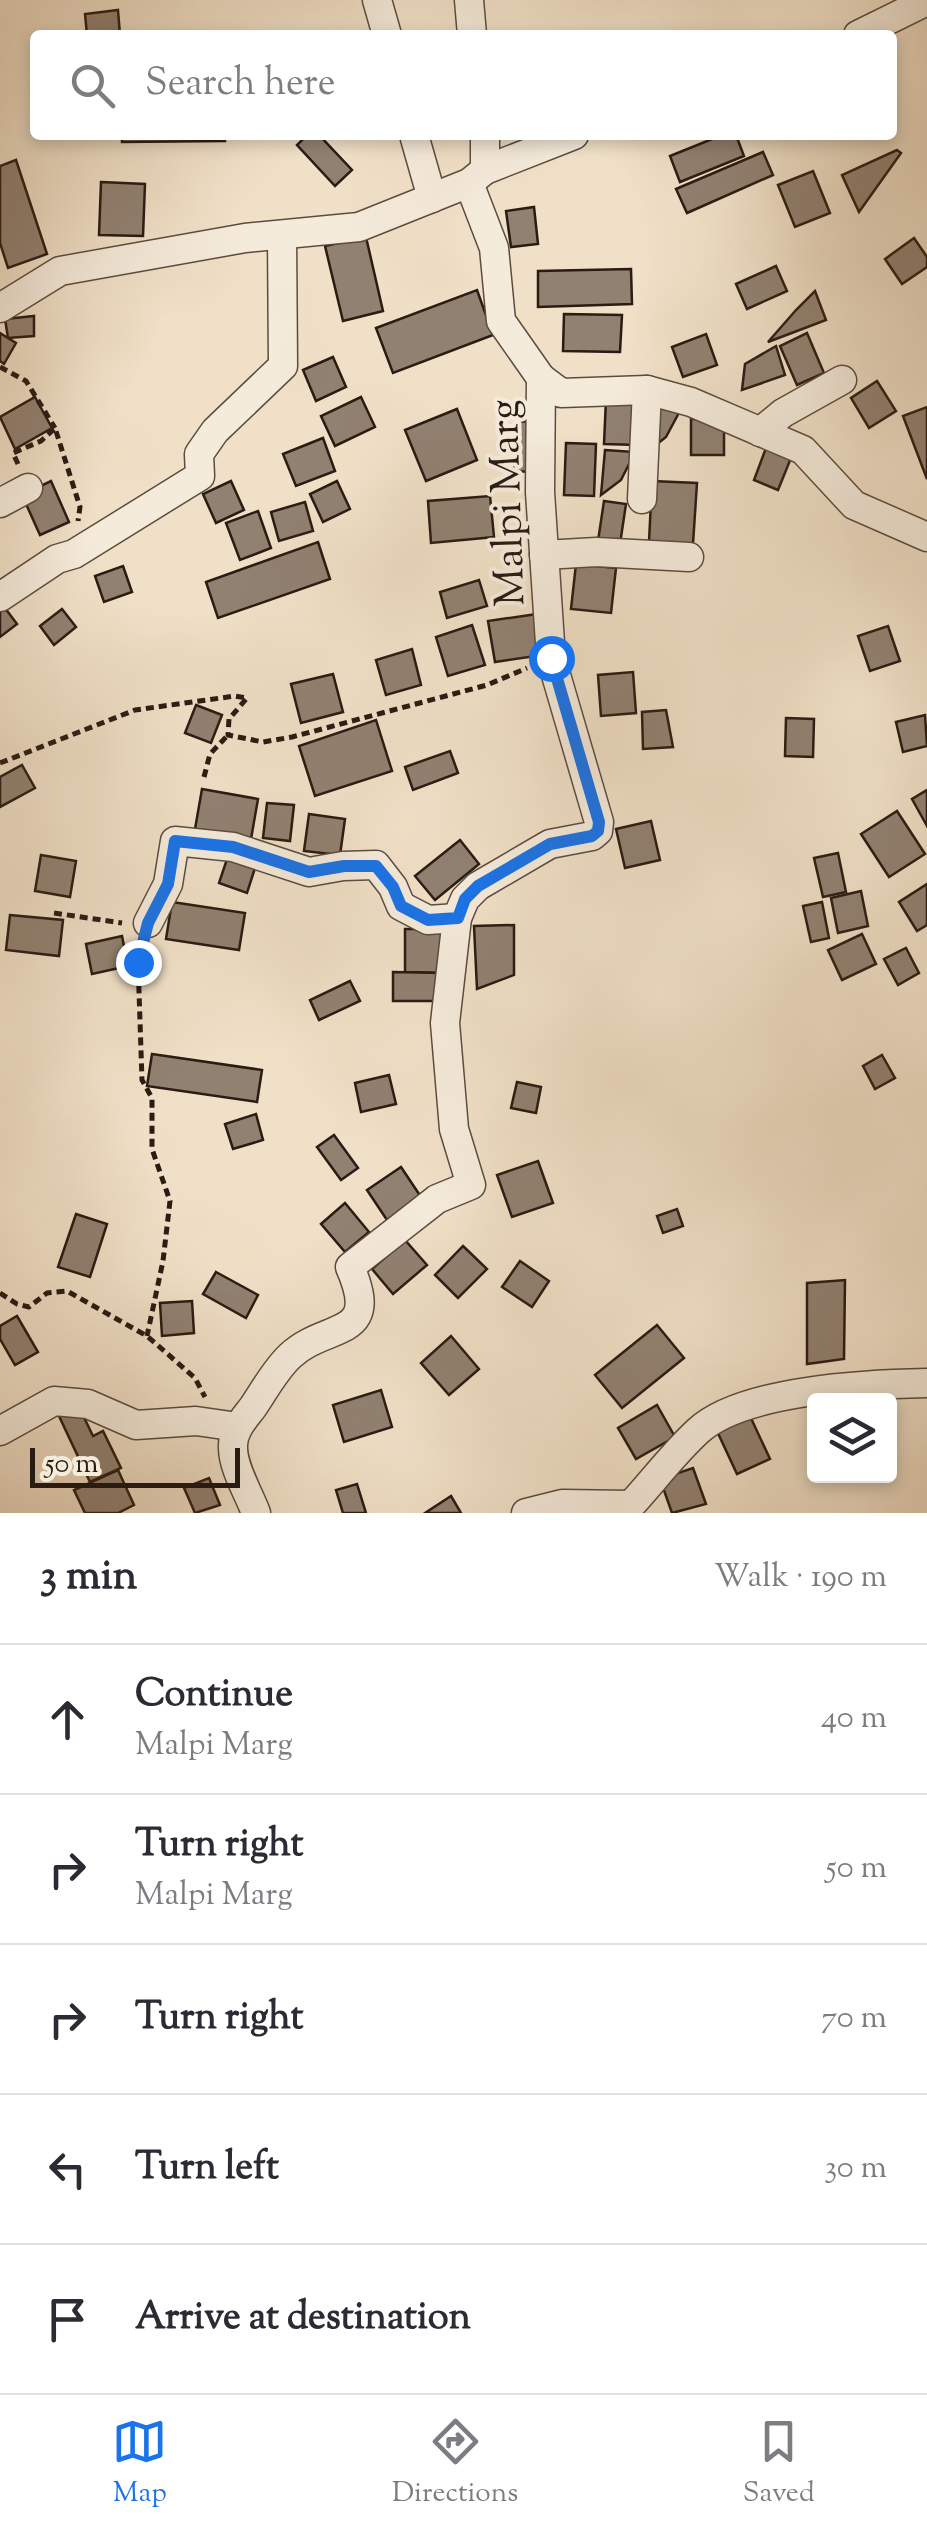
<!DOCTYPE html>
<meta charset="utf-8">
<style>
:root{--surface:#fff;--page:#f7f7f7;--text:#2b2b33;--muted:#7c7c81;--line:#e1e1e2;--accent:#1a73e8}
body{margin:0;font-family:"Sorts Mill Goudy",serif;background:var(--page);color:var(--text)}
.controls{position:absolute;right:30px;bottom:30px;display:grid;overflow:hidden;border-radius:10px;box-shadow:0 5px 15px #0003}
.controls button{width:90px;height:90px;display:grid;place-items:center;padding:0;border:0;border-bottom:2px solid var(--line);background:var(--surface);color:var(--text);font:50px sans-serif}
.scale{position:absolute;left:30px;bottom:25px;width:210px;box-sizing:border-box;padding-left:10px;border:5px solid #2a1b13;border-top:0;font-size:28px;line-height:35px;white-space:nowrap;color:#2a1b13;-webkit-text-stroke:8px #f5ebdb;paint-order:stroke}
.stop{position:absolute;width:30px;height:30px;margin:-22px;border:8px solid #1a73e8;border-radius:50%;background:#fff}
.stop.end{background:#1a73e8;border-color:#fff;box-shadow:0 2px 10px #0008}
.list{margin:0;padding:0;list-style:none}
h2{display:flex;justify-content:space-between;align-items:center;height:130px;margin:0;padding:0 40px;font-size:42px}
h2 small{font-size:32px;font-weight:400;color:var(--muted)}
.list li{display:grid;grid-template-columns:65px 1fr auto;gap:30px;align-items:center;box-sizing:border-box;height:150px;padding:0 40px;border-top:2px solid var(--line)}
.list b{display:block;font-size:38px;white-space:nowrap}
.list p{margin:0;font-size:32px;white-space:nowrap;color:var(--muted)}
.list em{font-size:32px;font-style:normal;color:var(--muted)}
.icon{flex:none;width:55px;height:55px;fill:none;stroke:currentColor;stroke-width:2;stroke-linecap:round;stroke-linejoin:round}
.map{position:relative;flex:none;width:927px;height:1513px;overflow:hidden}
.search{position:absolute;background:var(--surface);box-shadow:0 5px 15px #0003;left:30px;right:30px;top:30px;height:110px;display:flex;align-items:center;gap:25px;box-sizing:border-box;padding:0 35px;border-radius:10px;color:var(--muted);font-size:38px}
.sheet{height:880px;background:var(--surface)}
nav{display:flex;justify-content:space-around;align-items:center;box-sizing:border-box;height:140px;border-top:2px solid var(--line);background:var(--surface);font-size:28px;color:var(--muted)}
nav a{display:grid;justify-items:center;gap:5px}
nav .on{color:var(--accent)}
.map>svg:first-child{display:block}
.building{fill:#918171;stroke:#2a1b13;stroke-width:2.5}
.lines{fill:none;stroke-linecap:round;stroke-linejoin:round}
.minor-casing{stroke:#5c4c40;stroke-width:31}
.path{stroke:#2a1b13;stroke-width:5;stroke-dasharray:8 5;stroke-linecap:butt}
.minor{stroke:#f5ebdb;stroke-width:28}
.route{stroke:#1a73e8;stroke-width:12}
.labels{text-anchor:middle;stroke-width:8;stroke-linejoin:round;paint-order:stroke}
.street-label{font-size:42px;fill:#2a1b13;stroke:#f5ebdb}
</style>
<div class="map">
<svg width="927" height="1513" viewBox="0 0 927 1513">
<rect width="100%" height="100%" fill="#f0e0c7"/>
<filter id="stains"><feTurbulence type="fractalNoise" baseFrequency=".002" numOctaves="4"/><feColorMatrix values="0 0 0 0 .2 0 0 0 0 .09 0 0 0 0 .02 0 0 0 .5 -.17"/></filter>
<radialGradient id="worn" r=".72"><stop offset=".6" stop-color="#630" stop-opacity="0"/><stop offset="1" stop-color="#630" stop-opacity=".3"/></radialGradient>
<!-- building -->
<g class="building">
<polygon points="118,10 120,35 87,35 85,14"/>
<polygon points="122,135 225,135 225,141 122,142"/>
<polygon points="307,135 319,135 352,170 335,186 297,145"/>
<polygon points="722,135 736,135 744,156 680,182 670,156"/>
<polygon points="897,150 901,153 859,212 842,175"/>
<polygon points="763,152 773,175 687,213 676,189"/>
<polygon points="16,160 47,254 8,268 0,243 0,166"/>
<polygon points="813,171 830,213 795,227 778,185"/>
<polygon points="101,182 145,184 143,236 99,235"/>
<polygon points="534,207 538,244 511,247 506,211"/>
<polygon points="366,237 383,311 343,321 325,246"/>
<polygon points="914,238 927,257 927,267 902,284 885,259"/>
<polygon points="776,266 787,291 747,309 736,284"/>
<polygon points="631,269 632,304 538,307 538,271"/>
<polygon points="477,290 493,335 393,373 376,328"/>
<polygon points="815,291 826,320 768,342 796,310"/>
<polygon points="564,314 622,315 620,352 563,351"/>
<polygon points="34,316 34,336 8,338 5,319"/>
<polygon points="0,333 16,343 4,364 0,361"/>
<polygon points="807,333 824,373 797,385 780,346"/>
<polygon points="706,334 717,365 683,377 672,347"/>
<polygon points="776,346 785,375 742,390 745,364"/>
<polygon points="333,357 346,387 316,401 303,370"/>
<polygon points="877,381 896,411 869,428 851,398"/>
<polygon points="35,397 52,428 15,449 0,417"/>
<polygon points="361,397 375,427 335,446 321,416"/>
<polygon points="606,399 639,400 638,445 604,444"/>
<polygon points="649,407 681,409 666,437 647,452"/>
<polygon points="927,407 927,479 903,416"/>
<polygon points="457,409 477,460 426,481 405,430"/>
<rect x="691" y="419" width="33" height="36"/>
<polygon points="516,421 533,422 531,472 514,471"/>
<polygon points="323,438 335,471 296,486 283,454"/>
<polygon points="566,443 596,444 594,496 564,495"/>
<polygon points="766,448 791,458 778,490 754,480"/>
<polygon points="605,450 635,452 621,480 601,495"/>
<polygon points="51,481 69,522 40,535 22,495"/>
<polygon points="231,481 244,510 216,523 203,494"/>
<polygon points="337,481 350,509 323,522 310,494"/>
<polygon points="652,481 697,483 693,544 649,542"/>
<polygon points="490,496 494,537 431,543 428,501"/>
<polygon points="604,501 626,504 620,544 598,541"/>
<polygon points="305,502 313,531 279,541 271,512"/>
<polygon points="258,511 271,548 240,560 226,523"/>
<polygon points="318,542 330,579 218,618 206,582"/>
<polygon points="576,564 616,568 611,613 571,609"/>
<polygon points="123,566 132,592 104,602 95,576"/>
<polygon points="479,580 487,606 447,618 440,592"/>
<polygon points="2,604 17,624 0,637 0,606"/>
<polygon points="62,609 76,627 54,645 40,626"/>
<polygon points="537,614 543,655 495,662 488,621"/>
<polygon points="472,625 485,665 448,676 436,637"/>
<polygon points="888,626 900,661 870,671 858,636"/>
<polygon points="412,649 421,685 386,695 376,660"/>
<polygon points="633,672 636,713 601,716 598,675"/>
<polygon points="333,674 343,712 301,723 291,684"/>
<polygon points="196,705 222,715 211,743 185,733"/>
<polygon points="666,710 673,747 643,749 642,712"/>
<polygon points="925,715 927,746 903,752 896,722"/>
<polygon points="786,718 814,719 813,757 785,756"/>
<polygon points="376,720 392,771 315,796 299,746"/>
<polygon points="450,751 458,773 413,790 405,767"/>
<polygon points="22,765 35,788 0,807 0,777"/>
<polygon points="202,789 258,799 251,839 195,829"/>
<polygon points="927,790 927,826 912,799"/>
<polygon points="267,803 294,805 290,841 263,838"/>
<polygon points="897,811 925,854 889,877 861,834"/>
<polygon points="309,814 345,819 340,855 304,851"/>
<polygon points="651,821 660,860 625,868 616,829"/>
<polygon points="460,840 479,864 435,900 415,876"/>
<polygon points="838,853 846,892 823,897 814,858"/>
<polygon points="41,855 76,861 70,897 35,891"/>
<polygon points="227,859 255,868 247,893 219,883"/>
<polygon points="927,884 927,925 917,931 899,902"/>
<polygon points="861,891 868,926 838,933 831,898"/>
<polygon points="172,902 245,913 239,950 166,939"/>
<polygon points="822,902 829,938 811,942 803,906"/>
<polygon points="10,915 63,920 59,956 6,950"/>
<polygon points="514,925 514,975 477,989 474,926"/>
<polygon points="405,929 444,929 443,973 405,972"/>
<polygon points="862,934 876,964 842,980 828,950"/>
<polygon points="122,936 128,966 92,974 86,944"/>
<polygon points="906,948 919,973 898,985 884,959"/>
<polygon points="393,972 443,973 443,1001 393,1001"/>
<polygon points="350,981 360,1001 319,1020 310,1000"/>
<polygon points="152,1054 262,1070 257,1102 147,1086"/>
<polygon points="882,1055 895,1078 875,1089 863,1066"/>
<polygon points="389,1075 396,1104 361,1112 355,1083"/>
<polygon points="517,1082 541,1087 536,1113 511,1108"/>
<polygon points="256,1114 263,1140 233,1149 225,1124"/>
<polygon points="334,1135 358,1168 341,1180 317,1147"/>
<polygon points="538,1161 553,1203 512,1217 497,1175"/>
<polygon points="401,1167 421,1197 387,1220 367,1190"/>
<polygon points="345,1203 369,1232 345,1252 321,1224"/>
<polygon points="677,1209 683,1226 663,1233 657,1216"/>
<polygon points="76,1214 107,1224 90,1277 58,1267"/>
<polygon points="405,1240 427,1265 393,1294 372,1269"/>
<polygon points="463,1246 487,1269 458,1298 435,1275"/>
<polygon points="520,1261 549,1281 532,1307 502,1287"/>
<polygon points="216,1272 258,1295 246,1318 203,1294"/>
<polygon points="845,1280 844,1359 807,1364 807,1283"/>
<polygon points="192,1301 194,1333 162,1336 160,1303"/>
<polygon points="17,1316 38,1352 15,1365 0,1339 0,1326"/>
<polygon points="657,1325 684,1358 622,1408 595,1375"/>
<polygon points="451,1336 479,1369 449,1395 421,1363"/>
<polygon points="381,1390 392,1427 344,1442 333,1405"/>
<polygon points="657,1405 675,1437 636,1459 618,1428"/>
<polygon points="79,1407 93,1436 103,1431 121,1468 90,1482 59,1416"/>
<polygon points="750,1416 770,1459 737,1474 717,1431"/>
<polygon points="693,1468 706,1504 672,1513 660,1479"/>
<polygon points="118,1470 134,1505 118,1513 85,1513 74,1490"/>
<polygon points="209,1478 220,1505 195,1513 184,1488"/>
<polygon points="357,1484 366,1513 343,1513 336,1490"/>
<polygon points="451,1496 461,1513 425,1513"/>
</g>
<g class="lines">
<defs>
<g id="minor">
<polyline points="377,0 387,35"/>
<polyline points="469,0 472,35"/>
<polyline points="858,35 927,1"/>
<polyline points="414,135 432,198"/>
<polyline points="485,170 485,135"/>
<polyline points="0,308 60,271 245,238 359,227 469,183 485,170 574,135"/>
<polyline points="541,378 561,393 647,390 691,402 803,450 854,505 927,537"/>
<polyline points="760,432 783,413 842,380"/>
<polyline points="642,499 647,390"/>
<polyline points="0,503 28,488"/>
<polyline points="544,555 596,552 689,557"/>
<polyline points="0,597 57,559 74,554 200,476 199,454 215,431 283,366 282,235"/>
<polyline points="148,923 168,884 175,841 233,847 309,872 343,866 376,865 393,887 401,906 428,920 457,918"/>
<polyline points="0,1431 54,1401 88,1404 136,1425 196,1421 238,1427"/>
<path d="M256 1513C249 1494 233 1468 233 1448 232 1431 244 1419 253 1407 264 1391 275 1370 290 1356 327 1321 382 1341 350 1267L437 1199 471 1185 454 1129 445 1023 457 918 465 899 478 886 550 844 592 836 598 831 599 822 551 658 540 492 541 378 501 321 494 248 469 183"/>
<path d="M526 1513 562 1504 631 1505C653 1481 674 1453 698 1431 742 1390 868 1384 927 1383"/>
</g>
</defs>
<!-- minor casing -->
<use href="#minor" class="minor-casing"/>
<!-- path -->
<g class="path">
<polyline points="0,367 26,381 55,428"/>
<polyline points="18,464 13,453 41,441 55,428 80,507 78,521"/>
<polyline points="0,763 135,710 235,696 247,698 229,719 228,735 263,742 292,737 487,685 527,668"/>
<polyline points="204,777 210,754 228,735"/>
<polyline points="54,913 122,923"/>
<polyline points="142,947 138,962 142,1080 152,1098 152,1149 170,1201 163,1261 147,1336"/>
<polyline points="0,1293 17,1304 29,1307 47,1293 67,1291 147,1336 195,1378 205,1397"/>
</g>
<!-- minor -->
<use href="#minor" class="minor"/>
</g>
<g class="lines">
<!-- route -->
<polyline class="route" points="138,962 148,923 168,884 175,841 233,847 309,872 344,866 376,866 393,887 401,906 428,920 458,918 465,899 478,886 550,844 592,836 598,831 599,822 551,658"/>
</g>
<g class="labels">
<!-- street labels -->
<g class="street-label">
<text transform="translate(505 503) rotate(-92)" y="15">Malpi Marg</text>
</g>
</g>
<rect width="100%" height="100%" filter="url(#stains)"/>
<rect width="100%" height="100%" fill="url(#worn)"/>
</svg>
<div class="controls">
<button><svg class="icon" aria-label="layers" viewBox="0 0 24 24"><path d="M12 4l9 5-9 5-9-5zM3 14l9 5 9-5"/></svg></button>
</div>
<div class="scale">50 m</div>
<div class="stop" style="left:551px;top:658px"></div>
<div class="stop end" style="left:138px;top:962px"></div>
<div class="search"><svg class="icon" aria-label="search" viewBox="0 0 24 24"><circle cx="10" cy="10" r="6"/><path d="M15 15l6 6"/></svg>Search here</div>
</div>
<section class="sheet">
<h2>3 min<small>Walk · 190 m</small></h2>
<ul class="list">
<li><svg class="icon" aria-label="ahead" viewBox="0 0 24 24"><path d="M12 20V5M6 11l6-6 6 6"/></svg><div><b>Continue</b><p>Malpi Marg</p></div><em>40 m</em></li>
<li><svg class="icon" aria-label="right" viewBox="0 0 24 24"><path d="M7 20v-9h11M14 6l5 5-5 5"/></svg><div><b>Turn right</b><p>Malpi Marg</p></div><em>50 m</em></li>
<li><svg class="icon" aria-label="right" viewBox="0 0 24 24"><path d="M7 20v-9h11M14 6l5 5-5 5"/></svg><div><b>Turn right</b></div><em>70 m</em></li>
<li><svg class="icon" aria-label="left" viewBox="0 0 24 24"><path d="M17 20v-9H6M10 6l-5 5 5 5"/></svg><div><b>Turn left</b></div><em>30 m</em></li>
<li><svg class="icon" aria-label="arrive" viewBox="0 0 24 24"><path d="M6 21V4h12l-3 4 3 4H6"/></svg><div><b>Arrive at destination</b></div></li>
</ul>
</section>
<nav>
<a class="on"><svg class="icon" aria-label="map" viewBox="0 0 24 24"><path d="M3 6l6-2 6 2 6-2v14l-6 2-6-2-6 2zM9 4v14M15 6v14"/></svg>Map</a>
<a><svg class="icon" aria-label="directions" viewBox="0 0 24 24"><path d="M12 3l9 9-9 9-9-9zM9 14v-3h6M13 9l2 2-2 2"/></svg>Directions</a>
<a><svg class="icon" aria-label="saved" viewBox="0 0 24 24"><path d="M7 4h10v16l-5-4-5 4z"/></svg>Saved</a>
</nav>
